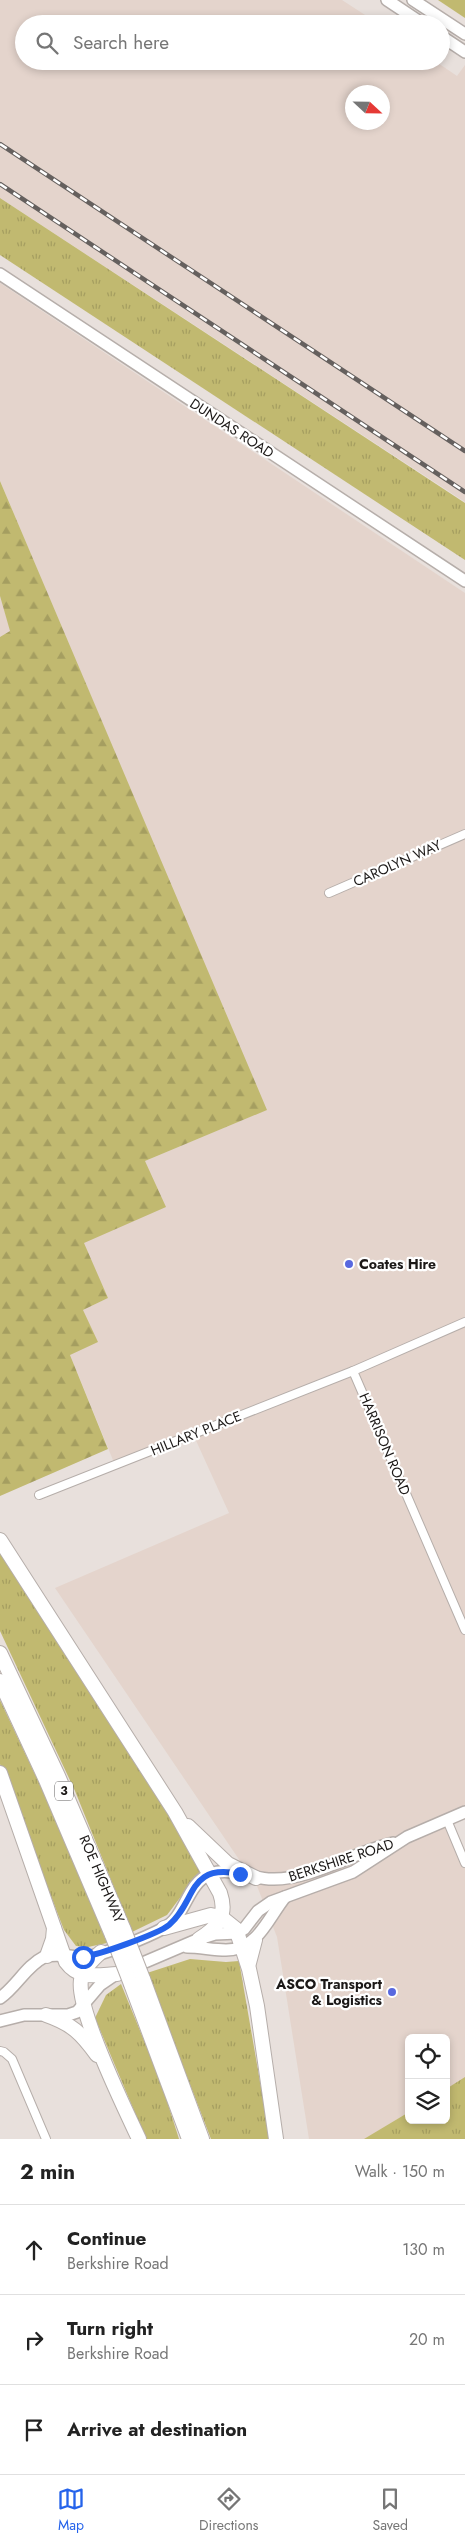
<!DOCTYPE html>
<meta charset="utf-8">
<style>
:root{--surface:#fff;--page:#f6f6f6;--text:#222;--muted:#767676;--line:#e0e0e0;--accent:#2563eb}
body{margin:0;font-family:Jost,sans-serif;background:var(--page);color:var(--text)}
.controls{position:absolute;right:15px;bottom:15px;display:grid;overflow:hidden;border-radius:8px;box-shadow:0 2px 8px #0003}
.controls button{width:45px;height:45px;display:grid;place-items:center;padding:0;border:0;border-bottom:1px solid var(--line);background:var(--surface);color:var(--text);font:25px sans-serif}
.compass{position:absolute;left:345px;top:85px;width:45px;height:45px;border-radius:50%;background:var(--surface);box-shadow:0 2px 8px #0003;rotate:112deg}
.stop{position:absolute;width:15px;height:15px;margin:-11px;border:4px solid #2563eb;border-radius:50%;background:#fff}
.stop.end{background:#2563eb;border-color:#fff;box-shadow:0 1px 5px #0008}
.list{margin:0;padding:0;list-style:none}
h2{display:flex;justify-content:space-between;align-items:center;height:65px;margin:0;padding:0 20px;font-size:21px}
h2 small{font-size:16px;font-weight:400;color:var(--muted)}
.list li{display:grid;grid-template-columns:32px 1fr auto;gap:15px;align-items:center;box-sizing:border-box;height:90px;padding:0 20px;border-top:1px solid var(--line)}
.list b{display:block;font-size:19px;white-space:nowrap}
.list p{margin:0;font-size:16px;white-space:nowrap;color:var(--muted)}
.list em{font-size:16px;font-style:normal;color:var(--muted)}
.icon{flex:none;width:28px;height:28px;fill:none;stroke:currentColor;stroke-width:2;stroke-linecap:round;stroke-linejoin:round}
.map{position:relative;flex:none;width:465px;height:2139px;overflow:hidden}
.search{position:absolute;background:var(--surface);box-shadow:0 2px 8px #0003;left:15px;right:15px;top:15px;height:55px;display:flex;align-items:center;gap:12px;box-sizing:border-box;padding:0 18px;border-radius:28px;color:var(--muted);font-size:19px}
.sheet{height:335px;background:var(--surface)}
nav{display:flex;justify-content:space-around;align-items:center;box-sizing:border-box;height:70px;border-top:1px solid var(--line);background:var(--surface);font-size:14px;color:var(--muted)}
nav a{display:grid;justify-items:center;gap:2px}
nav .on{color:var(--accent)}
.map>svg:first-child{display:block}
.built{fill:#e4d4cc;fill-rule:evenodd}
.grass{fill:url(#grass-tufts)}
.forest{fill:url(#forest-firs)}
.park{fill:#c1b970}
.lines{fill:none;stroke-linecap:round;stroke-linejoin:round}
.minor-casing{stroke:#b6aeaa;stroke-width:10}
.secondary-casing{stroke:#b6aeaa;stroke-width:14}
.motorway-casing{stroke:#b6aeaa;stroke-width:16}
.minor{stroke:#fff;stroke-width:8}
.secondary{stroke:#fff;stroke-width:11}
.motorway{stroke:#fff;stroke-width:14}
.rail-casing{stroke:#65605e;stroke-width:4.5}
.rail{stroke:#fff;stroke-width:2.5;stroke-dasharray:8;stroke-linecap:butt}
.motorway-bridge-casing{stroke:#b6aeaa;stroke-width:16;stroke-linecap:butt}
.motorway-bridge{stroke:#fff;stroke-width:14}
.route{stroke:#2563eb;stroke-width:6}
.poi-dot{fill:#5868df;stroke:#fff;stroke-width:2}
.labels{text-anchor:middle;stroke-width:4.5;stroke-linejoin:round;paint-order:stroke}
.shield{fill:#fff;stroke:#5f5d5d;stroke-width:1}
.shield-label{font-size:12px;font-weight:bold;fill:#1b1817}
.street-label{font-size:14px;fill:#1b1817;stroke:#fff}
.poi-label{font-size:14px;font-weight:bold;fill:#1b1817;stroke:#fff;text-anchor:start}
</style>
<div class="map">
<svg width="465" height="2139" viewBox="0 0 465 2139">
<defs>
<pattern id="grass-tufts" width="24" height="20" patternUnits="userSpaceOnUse" patternTransform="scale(1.25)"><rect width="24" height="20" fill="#c1b970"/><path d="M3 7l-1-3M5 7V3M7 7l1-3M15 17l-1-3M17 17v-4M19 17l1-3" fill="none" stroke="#a59e60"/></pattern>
<pattern id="forest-firs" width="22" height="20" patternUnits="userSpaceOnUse" patternTransform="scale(1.25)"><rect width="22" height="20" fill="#c1b970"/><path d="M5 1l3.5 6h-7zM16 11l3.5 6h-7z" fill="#a59e60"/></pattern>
</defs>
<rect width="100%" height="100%" fill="#e8e0dc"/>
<!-- built -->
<g class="built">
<path d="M0 0H342L379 24H24V61H435L457 76 465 65V502L0 198ZM352 92H382V122H352Z"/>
<polygon points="0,283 465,593 465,1818 449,1825 465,1863 465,2078 446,2089 446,2038 409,2038 409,2112 365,2139 309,2139 277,1937 257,1886 55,1588 229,1513 193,1434 115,1465 70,1355 83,1310 108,1298 83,1243 145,1161 266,1110 0,481"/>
<polygon points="0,595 11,633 0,639"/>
</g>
<!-- grass -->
<g class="grass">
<polygon points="0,198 465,503 465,560 0,255"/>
<polygon points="0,1547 169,1815 201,1870 167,1915 132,1932 75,1791 0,1631"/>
<polygon points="0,1700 67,1842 107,1943 88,1947 76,1946 64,1930 0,1764"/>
<polygon points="190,1959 226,1962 239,1961 270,2139 211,2139 147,1973"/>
<polygon points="121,1984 161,2082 179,2139 146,2139 95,2018 106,1995"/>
<polygon points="465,2077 465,2139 364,2139 409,2112 409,2120 446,2120 446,2089"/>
</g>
<!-- forest -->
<polygon class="forest" points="0,481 267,1110 145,1161 166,1207 84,1243 108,1298 83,1310 98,1342 70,1355 108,1449 0,1496 0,637 10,631 0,596"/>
<!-- park -->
<polygon class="park" points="438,0 465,0 465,18"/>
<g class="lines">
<defs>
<g id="minor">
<polyline points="329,893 465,834"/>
<polyline points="465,1322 353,1371 465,1630"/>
<polyline points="39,1495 353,1371"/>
<polyline points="447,1820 465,1863"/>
<polyline points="0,2051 4,2052 12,2059 46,2139"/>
</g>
<g id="secondary">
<polyline points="387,0 423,24"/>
<polyline points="413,0 465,34"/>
<polyline points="441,36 465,52"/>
<polyline points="0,274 465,581"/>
<path d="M187 1947C200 1947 213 1950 226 1950 258 1950 268 1918 285 1897"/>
<polyline points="131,1968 199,1939 215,1934 238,1933 244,1929 258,1911 271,1902 353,1872 407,1837 465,1812"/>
<path d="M0 1998C17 1986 26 1966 44 1957 56 1952 73 1958 86 1957 106 1954 145 1938 164 1928 186 1917 186 1884 210 1874 231 1866 253 1880 274 1879 312 1879 354 1852 393 1843"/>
<polyline points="0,2021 24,2015 68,2015 77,2012 100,1985 116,1974"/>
</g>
<g id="motorway">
<path d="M0 1540 175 1812 220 1893C228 1916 217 1928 199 1939"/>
<polyline points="0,1653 58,1776 124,1930"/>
<polyline points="0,1681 46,1780 112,1935"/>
<path d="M0 1773 66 1962C79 1980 97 1975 117 1974"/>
<polyline points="188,1826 228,1864 256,1878"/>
<polyline points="164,1928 211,1915 221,1917 236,1929 249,1969 257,2006 276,2139"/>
<path d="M101 1952C92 1960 84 1968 81 1980 76 2009 125 2109 139 2139"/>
<polyline points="47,1956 53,1939 54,1928"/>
<polyline points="249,1963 255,1940"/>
<polyline points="143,1979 202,2139"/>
<polyline points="131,1984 189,2139"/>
<path d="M46 2015C72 2024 81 2033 97 2055"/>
</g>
</defs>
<!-- minor casing -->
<use href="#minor" class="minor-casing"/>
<!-- secondary casing -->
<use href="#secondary" class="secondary-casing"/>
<!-- motorway casing -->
<use href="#motorway" class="motorway-casing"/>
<!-- minor -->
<use href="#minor" class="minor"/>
<!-- secondary -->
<use href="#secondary" class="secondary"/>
<!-- motorway -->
<use href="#motorway" class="motorway"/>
<defs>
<g id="rail">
<polyline points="0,144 465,451"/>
<polyline points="0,184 465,492"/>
</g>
</defs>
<!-- rail casing -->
<use href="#rail" class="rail-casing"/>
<!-- rail -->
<use href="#rail" class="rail"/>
<defs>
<g id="motorway-bridge">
<polyline points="124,1930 143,1979"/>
<polyline points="112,1935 131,1984"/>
</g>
</defs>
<!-- motorway-bridge casing -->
<use href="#motorway-bridge" class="motorway-bridge-casing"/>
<!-- motorway-bridge -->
<use href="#motorway-bridge" class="motorway-bridge"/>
</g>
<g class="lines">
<!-- route -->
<path class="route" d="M83 1957C98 1955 158 1934 169 1925 197 1901 187 1863 240 1874"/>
</g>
<!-- markers -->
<g class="poi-dot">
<circle cx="349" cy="1264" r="5"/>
<circle cx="392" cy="1992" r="5"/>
</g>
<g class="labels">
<!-- shield labels -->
<rect class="shield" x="55" y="1781.5" width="18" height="19" rx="4"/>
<g class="shield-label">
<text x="64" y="1795">3</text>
</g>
<!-- street labels -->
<g class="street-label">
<text transform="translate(232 428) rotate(33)" y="5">DUNDAS ROAD</text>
<text transform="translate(397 863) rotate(-24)" y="5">CAROLYN WAY</text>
<text transform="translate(196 1433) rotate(-22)" y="5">HILLARY PLACE</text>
<text transform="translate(385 1444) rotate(67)" y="5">HARRISON ROAD</text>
<text transform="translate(341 1860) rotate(-18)" y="5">BERKSHIRE ROAD</text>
<text transform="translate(102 1879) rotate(67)" y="5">ROE HIGHWAY</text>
</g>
<!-- poi labels -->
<g class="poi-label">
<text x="359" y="1269">Coates Hire</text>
<text x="382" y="1989" text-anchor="end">ASCO Transport<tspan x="382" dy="16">&amp; Logistics</tspan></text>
</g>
</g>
</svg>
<div class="controls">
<button><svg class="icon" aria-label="locate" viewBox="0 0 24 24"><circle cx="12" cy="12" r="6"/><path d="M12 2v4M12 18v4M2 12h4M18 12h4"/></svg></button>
<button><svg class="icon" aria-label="layers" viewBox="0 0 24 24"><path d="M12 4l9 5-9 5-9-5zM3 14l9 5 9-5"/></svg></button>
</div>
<svg class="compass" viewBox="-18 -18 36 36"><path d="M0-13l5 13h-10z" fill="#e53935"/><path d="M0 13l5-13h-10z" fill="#767676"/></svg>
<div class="stop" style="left:83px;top:1957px"></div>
<div class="stop end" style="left:240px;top:1874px"></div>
<div class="search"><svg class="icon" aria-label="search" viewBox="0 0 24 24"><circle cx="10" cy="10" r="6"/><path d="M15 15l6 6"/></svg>Search here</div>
</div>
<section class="sheet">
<h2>2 min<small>Walk · 150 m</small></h2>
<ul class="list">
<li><svg class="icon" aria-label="ahead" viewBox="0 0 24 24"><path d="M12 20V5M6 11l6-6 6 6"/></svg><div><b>Continue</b><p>Berkshire Road</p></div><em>130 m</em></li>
<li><svg class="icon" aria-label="right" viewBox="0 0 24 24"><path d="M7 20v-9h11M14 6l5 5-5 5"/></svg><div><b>Turn right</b><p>Berkshire Road</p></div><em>20 m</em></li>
<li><svg class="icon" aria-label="arrive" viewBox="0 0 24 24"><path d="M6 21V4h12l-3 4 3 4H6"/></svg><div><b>Arrive at destination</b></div></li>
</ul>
</section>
<nav>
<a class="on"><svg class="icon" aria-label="map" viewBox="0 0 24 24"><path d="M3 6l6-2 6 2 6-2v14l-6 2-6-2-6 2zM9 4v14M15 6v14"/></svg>Map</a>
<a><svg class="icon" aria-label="directions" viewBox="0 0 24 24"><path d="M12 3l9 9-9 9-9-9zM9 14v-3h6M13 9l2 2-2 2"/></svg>Directions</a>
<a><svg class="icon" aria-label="saved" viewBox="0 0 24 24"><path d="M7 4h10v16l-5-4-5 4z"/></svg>Saved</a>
</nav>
